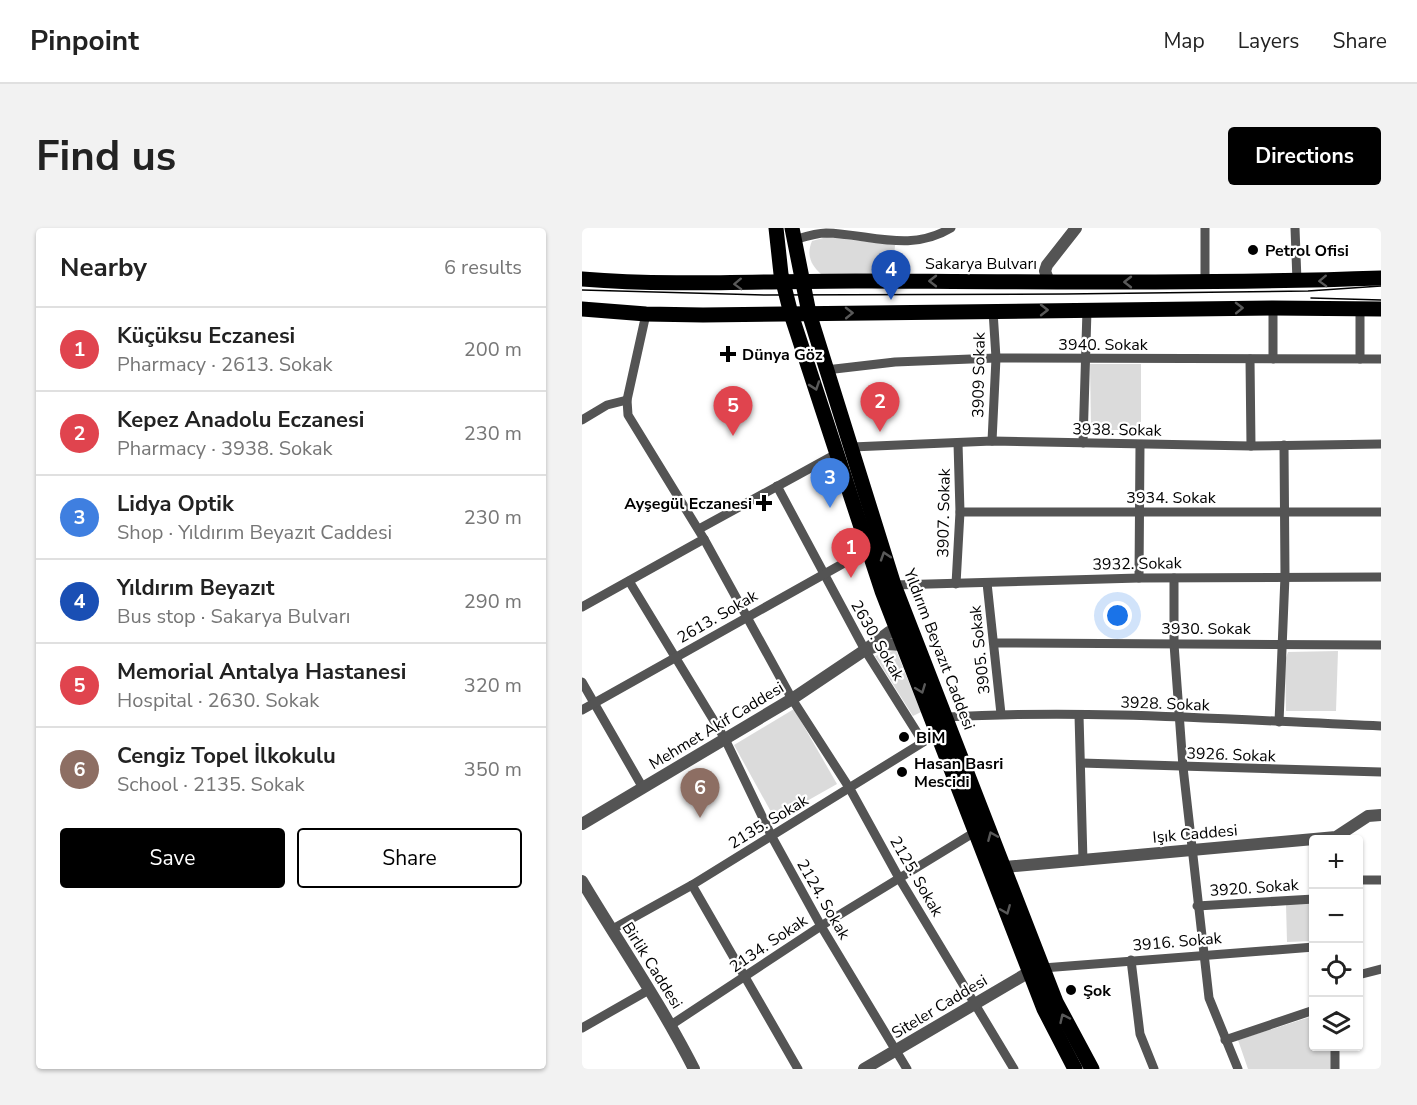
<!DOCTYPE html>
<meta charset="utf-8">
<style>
:root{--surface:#fff;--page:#f2f2f2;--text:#222;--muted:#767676;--line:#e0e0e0;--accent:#000}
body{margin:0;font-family:"Nunito Sans",sans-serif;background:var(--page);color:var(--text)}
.controls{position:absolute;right:18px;bottom:18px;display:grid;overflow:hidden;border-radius:6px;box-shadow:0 2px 4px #0004}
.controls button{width:54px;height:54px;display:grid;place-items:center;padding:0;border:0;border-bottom:2px solid var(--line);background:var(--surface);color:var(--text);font:30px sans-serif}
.you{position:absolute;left:536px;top:388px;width:21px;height:21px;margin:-15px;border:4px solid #fff;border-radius:50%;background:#1a73e8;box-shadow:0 0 0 9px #1a73e833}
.badge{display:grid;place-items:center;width:39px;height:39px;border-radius:50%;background:var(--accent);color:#fff;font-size:20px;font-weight:700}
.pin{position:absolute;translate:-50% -50px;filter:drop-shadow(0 2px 3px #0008)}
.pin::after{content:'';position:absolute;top:32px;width:21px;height:18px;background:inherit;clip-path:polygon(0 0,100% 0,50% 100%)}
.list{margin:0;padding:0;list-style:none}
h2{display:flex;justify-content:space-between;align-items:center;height:78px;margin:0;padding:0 24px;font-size:26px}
h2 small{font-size:20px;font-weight:400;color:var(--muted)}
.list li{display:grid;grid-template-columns:39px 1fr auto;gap:18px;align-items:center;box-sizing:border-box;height:84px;padding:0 24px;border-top:2px solid var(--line)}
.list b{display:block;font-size:22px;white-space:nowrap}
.list p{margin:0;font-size:20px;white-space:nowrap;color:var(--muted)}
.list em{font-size:20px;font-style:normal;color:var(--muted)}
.actions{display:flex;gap:12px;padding:18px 24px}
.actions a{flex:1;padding:14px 0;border:2px solid var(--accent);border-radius:6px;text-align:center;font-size:21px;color:var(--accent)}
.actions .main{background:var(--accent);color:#fff}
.icon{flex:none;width:33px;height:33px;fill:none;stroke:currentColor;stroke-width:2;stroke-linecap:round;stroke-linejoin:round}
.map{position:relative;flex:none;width:799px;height:841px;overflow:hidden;border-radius:6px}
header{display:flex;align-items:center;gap:36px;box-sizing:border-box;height:84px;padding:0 30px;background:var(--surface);border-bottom:2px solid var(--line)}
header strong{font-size:28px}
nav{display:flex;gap:33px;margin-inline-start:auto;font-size:21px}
.intro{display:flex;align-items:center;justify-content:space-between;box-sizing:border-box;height:144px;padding:0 36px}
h1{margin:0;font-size:42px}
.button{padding:15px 27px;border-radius:6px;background:var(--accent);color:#fff;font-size:21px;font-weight:700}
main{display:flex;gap:36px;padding:0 36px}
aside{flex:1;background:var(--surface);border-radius:6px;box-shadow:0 2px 4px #0004}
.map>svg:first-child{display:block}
.green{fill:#dbdbdb}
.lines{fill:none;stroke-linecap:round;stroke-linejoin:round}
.minor{stroke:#545454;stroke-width:9}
.tertiary{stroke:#545454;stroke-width:12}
.primary{stroke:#000;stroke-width:15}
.tram{stroke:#000;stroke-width:1.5}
.oneway{stroke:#595959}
.poi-dot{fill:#000;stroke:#fff;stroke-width:2}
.labels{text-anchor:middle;stroke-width:4.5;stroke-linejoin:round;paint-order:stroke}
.poi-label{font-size:16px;font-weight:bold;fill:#000;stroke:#fff;text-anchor:start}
.street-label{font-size:16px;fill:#000;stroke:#fff}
</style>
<header>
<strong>Pinpoint</strong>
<nav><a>Map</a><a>Layers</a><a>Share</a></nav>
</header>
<div class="intro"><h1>Find us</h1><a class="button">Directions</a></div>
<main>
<aside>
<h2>Nearby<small>6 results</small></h2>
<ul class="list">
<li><span class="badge" style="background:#e0444e">1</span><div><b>Küçüksu Eczanesi</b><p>Pharmacy · 2613. Sokak</p></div><em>200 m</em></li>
<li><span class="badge" style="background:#e0444e">2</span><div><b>Kepez Anadolu Eczanesi</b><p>Pharmacy · 3938. Sokak</p></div><em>230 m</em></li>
<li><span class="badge" style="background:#3f7fe0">3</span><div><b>Lidya Optik</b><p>Shop · Yıldırım Beyazıt Caddesi</p></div><em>230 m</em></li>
<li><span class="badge" style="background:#1a4fb4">4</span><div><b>Yıldırım Beyazıt</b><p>Bus stop · Sakarya Bulvarı</p></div><em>290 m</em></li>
<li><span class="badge" style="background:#e0444e">5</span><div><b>Memorial Antalya Hastanesi</b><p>Hospital · 2630. Sokak</p></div><em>320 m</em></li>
<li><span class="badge" style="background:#8d6e63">6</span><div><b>Cengiz Topel İlkokulu</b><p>School · 2135. Sokak</p></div><em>350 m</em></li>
</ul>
<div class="actions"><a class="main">Save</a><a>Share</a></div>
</aside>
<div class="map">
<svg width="799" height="841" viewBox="0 0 799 841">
<rect width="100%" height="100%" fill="#fff"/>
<!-- green -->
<g class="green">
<path d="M245 9 313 17 311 45 239 46C229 37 224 27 230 13Z"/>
<polygon points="508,136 559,136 559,202 509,202"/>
<polygon points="314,422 339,484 331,488 293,428"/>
<polygon points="756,423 754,483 704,483 703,433 706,424"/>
<polygon points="212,481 255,556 193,591 152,517"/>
<polygon points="731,675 731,713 705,714 704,676"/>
<polygon points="731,788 732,818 749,819 749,841 666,841 656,812"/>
</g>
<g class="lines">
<!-- minor -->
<g class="minor">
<polyline points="713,0 715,53"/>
<path d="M212 12C222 9 234 5 244 5 288 6 328 25 369 0"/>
<polyline points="623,54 623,0"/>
<polyline points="778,81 778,131"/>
<polyline points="668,131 669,218"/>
<polyline points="691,131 691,80"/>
<polyline points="244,142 313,134 414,130 799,131"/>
<polyline points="0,192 25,177 45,172"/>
<polyline points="410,213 414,130 411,83"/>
<polyline points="501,215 505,82"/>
<polyline points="270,219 410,213 669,218 799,216"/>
<polyline points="195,258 283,422 341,514"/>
<polyline points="378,284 799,284"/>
<polyline points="117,301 256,225"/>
<polyline points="122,311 210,471 268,561 317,650 432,841"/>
<polyline points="557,350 558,217"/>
<polyline points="592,350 592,416 601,539 627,770 656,841"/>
<polyline points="47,353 143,511 190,609 239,698 325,841"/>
<polyline points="405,355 419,486"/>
<polyline points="374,356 378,284 376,215"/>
<polyline points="312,357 557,350 799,349"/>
<polyline points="0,379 122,311 46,187 45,172 64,86"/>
<polyline points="412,415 799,417"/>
<polyline points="0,454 61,560"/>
<polyline points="0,482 287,321"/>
<polyline points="497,487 501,633"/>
<path d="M366 489C510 481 655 492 799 498"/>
<polyline points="697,494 703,348 702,217"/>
<polyline points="499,535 799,544"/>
<polyline points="776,652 799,652"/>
<polyline points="110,657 216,841"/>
<polyline points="615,678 732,671"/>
<polyline points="29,702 110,657 356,505"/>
<polyline points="549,732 558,806 572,841"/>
<polyline points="461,740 732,719"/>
<polyline points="776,747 799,741"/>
<polyline points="89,797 239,698 393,604"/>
<polyline points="0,800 65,763"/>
<polyline points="643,812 732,782"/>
<polyline points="753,818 753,841"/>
</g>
<!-- tertiary -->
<g class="tertiary">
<polyline points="467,54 463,43 465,37 494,0"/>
<polyline points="322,417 301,416 283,422 307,404 323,405"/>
<polyline points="0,596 210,471 283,422"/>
<polyline points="423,639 754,609 786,588 799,587"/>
<path d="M0 653C37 715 79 776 112 841"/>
<polyline points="282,841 449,743"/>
</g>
<!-- primary -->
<g class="primary">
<polyline points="194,0 199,46 209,86 300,363 462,781 493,841"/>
<polyline points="210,0 227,85 312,357 474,774 510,841"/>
<path d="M0 51C97 59 193 52 290 53 460 54 630 56 799 50"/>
<polyline points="0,81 64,86 121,87 691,80 799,81"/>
</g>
<!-- tram -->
<g class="tram">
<polyline points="0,62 184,67 483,66 726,63 799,58"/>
<polyline points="729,70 799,72"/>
</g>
</g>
<!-- one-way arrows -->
<defs><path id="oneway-chevron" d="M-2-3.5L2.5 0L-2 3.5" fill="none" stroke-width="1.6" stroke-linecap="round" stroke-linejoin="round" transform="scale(1.5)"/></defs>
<g class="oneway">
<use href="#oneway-chevron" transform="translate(351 53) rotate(-180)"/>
<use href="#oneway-chevron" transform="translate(741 53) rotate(178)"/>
<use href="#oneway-chevron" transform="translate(546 54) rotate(180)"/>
<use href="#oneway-chevron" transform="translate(156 56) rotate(178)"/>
<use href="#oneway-chevron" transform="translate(657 80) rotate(-1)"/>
<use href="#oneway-chevron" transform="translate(462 82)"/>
<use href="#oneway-chevron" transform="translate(267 85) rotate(-1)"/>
<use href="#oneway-chevron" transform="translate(233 158) rotate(71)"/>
<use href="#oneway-chevron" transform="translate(303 328) rotate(-108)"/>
<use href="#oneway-chevron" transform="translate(339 461) rotate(69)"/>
<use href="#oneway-chevron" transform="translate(410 608) rotate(-113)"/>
<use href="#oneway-chevron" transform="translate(424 682) rotate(68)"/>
<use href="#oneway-chevron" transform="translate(482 790) rotate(-115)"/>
</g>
<!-- markers -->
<g class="poi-dot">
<circle cx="671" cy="22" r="6"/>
<path d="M143 117h6v6h6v6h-6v6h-6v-6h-6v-6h6z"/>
<path d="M179 266h6v6h6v6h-6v6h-6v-6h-6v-6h6z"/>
<circle cx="322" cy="509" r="6"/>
<circle cx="320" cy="544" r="6"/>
<circle cx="489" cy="762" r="6"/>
</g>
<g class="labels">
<!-- poi labels -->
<g class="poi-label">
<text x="683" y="28">Petrol Ofisi</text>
<text x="160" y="132">Dünya Göz</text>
<text x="170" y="281" text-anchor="end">Ayşegül Eczanesi</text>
<text x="334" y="515">BİM</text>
<text x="332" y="541">Hasan Basri<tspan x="332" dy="18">Mescidi</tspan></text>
<text x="501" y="768">Şok</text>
</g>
<!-- street labels -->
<g class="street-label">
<text x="399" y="41">Sakarya Bulvarı</text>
<text x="521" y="122">3940. Sokak</text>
<text transform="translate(396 147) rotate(-89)" y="6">3909 Sokak</text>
<text transform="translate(535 201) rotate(1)" y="6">3938. Sokak</text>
<text x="589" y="275">3934. Sokak</text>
<text transform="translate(361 285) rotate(-89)" y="6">3907. Sokak</text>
<text transform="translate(555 335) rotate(-1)" y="6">3932. Sokak</text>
<text transform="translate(135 388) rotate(-30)" y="6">2613. Sokak</text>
<text x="624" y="406">3930. Sokak</text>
<text transform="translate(296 412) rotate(60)" y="6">2630. Sokak</text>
<text transform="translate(358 421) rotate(69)" y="6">Yıldırım Beyazıt Caddesi</text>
<text transform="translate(397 422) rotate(-96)" y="6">3905. Sokak</text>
<text transform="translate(583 475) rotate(2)" y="6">3928. Sokak</text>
<text transform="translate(134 497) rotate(-31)" y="6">Mehmet Akif Caddesi</text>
<text transform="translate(649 526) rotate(2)" y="6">3926. Sokak</text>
<text transform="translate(186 593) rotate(-31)" y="6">2135. Sokak</text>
<text transform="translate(613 605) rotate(-5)" y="6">Işık Caddesi</text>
<text transform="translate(335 648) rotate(60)" y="6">2125. Sokak</text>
<text transform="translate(672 659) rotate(-4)" y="6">3920. Sokak</text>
<text transform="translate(242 671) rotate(60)" y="6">2124. Sokak</text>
<text transform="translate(595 713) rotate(-5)" y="6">3916. Sokak</text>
<text transform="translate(186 715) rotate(-34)" y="6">2134. Sokak</text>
<text transform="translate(71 737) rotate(58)" y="6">Birlik Caddesi</text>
<text transform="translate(357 778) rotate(-31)" y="6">Siteler Caddesi</text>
</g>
</g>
</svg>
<div class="controls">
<button>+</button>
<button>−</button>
<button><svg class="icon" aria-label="locate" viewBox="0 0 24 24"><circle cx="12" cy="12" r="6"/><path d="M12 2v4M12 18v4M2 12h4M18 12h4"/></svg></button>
<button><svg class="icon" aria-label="layers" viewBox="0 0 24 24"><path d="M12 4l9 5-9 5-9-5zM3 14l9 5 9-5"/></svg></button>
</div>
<div class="you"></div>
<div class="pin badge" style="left:269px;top:350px;background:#e0444e">1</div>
<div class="pin badge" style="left:298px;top:204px;background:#e0444e">2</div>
<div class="pin badge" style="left:248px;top:280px;background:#3f7fe0">3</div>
<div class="pin badge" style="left:309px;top:72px;background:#1a4fb4">4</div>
<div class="pin badge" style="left:151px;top:208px;background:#e0444e">5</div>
<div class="pin badge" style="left:118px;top:590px;background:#8d6e63">6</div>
</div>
</main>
